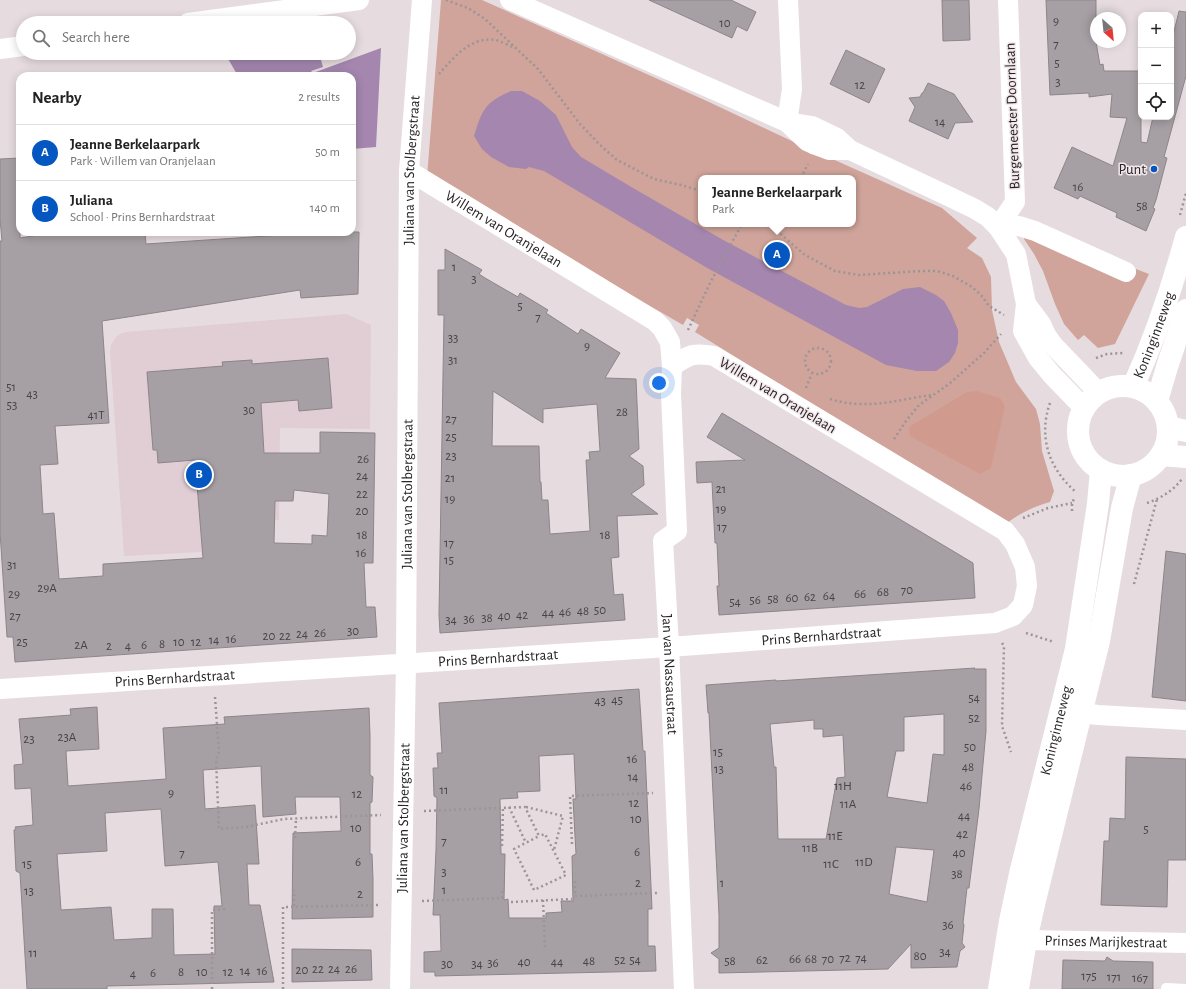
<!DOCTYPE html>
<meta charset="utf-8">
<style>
:root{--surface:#fff;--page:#f6f6f6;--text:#222;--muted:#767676;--line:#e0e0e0;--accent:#0456c0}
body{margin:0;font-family:"Alegreya Sans",sans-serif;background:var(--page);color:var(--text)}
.controls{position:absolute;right:12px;top:12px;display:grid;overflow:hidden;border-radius:8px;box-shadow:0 2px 10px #0003}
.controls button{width:36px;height:36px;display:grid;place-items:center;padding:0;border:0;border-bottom:1px solid var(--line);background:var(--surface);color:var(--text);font:20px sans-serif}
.compass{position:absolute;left:1090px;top:12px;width:36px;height:36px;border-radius:50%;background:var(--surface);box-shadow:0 2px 10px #0003;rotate:153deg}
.you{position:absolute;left:659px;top:383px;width:14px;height:14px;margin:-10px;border:3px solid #fff;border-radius:50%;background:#1a73e8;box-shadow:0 0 0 6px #1a73e833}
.badge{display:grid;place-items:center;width:26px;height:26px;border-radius:50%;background:var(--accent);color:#fff;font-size:13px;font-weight:700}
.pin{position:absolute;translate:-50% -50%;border:2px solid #fff;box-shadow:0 1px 4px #0006}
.popup{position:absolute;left:698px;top:175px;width:158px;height:52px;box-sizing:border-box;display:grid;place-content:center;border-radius:8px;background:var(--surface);filter:drop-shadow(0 1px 3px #0005);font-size:13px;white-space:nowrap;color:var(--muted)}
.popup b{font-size:15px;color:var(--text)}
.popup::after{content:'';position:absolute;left:50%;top:100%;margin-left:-8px;border:8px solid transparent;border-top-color:var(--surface)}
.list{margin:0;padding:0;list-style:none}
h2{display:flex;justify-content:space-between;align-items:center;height:52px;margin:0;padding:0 16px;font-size:17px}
h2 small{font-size:13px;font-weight:400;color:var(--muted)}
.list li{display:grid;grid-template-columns:26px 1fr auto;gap:12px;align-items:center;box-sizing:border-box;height:56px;padding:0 16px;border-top:1px solid var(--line)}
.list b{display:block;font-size:15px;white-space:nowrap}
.list p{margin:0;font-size:13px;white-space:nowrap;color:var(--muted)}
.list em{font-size:13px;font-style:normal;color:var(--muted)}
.icon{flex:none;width:22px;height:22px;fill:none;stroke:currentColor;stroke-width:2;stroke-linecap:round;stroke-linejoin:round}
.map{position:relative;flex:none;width:1186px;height:989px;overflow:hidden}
.search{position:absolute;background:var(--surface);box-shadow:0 2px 10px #0003;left:16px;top:16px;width:340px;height:44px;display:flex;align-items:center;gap:10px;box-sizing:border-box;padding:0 14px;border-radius:22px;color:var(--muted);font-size:15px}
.panel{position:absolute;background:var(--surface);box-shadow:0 2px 10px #0003;left:16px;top:72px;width:340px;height:164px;border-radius:12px}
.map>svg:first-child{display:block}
.built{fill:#e0ced4}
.green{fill:#d0a49a;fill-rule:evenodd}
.forest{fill:#d09a8e}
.water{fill:#a486af}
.building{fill:#a69fa4;stroke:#8d858b;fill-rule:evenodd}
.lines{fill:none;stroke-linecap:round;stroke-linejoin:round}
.path{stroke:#9c9497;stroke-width:2.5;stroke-dasharray:2 3;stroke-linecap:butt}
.lane{stroke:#fff;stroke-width:10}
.street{stroke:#fff;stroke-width:20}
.secondary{stroke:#fff;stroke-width:22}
.poi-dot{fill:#0456c0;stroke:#f3e9ec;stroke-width:1.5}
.labels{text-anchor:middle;stroke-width:3;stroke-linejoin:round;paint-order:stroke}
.number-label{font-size:13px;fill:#484446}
.street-label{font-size:15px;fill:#292526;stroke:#f3e9ec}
.poi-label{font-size:15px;fill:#292526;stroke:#f3e9ec;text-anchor:end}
</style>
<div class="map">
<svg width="1186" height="989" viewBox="0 0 1186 989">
<rect width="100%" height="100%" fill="#e6dcdf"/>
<!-- built -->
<polygon class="built" points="346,314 371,325 370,429 280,428 279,520 259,522 259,549 124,556 110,351 111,345 116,337 120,334 126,332"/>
<!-- green -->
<g class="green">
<path d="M441 0H482L709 102 811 150 809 153 817 156 819 153 942 208 977 238 967 248 982 258 991 277 992 310 999 342 1016 382 1036 409 1040 424 1042 451 1054 491 1050 502C1033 507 1022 512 1007 523L989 513 695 332 699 325 687 318 683 325 427 177ZM701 178H853V224H701Z"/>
<polygon points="1028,235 1129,282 1136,269 1149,274 1115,344 1098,348 1084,335 1078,340 1064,324 1055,304 1043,271 1034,254 1024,239 1025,236"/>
</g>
<!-- forest -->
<polygon class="forest" points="976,391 1000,398 1005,406 991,468 980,474 910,436 909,427 967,392"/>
<!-- water -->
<g class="water">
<polygon points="381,48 376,147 352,149 352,76 238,76 227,57 254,53 319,53 323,67 311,71 313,73"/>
<path d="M511 91H522L540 101 556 115 572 147 581 157 633 188 725 241 846 305 859 308 867 307 903 289 920 287 936 295 944 301 951 313 958 330V343L955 353 949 362 936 371H917L886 365 709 269 544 171 529 167 526 169 509 167 491 157 482 149 474 136C482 110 485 102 511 91Z"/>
</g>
<!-- building -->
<g class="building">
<polygon points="649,0 731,0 756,12 747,31 737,26 732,38"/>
<polygon points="942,0 969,0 970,40 943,41"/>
<polygon points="1046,0 1096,0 1096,42 1100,65 1103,64 1104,71 1141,71 1141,142 1147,143 1153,117 1171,117 1171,44 1179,11 1186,12 1186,76 1164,157 1167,158 1156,200 1153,208 1155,209 1146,231 1116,217 1117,213 1080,196 1078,199 1054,188 1072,147 1113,166 1127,118 1110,117 1112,94 1089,97 1089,93 1050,95"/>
<polygon points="846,50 885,69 869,103 830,84"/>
<polygon points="928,83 954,94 973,122 955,123 948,139 909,121 915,107 909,98 920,97 922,93 923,93"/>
<path d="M20 158V238L57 232H145L146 244 297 234 296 232H359L358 294 301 298 300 290 102 321 109 423 55 426 58 464 40 465 43 514 54 513 59 579 103 576V564L203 558 195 460 158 463 157 450H153L147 372 223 366 222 362 252 360V364L328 358 332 408 299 411 298 400 261 403 264 453H320V432L375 433 373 563H364L366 607H375L377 637 15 662 13 637H7L0 532V241H2L0 219V159ZM294 490 329 494 327 536 312 535V544L274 543 275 501H293Z"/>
<path d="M445 249 482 270 479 274 485 278 518 297 520 293 548 310 546 313 578 334 581 329 620 353 605 378 636 379 639 449 629 456 643 466 644 485 631 494 658 514 617 516 619 557 611 558 614 595 623 594 625 620 440 633 439 615 444 315H438V270H445ZM493 391 543 423V409L597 404 600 451 589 452 590 460H586L590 531 550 534 548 500H542L541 482H540L539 446H492Z"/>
<polygon points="722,413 973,563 975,598 719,615 717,586 719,586 717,543 715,543 712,482 697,483 696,462 745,460 707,437"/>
<polygon points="1166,551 1186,554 1186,701 1152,697"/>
<path d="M975 668 974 669H986V731L979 809 969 888H967L963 923 964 925 962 943 965 947 960 951 957 967 911 968V944L888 969 719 973V959L711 953 719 948V915L709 713H708L706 685 776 680V681ZM944 714V755L933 754 927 803 887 797 896 751H904V717ZM814 720V729H823V737L843 735 845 777 837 778 826 839H778L776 767H774L770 724ZM896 847 934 850 927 902 889 894Z"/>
<path d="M639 689 643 751H645L652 909H648V946H655L656 971 435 976V972H424V952L441 951 440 915H433L436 850 437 798 434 796 433 768H438L437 753H442L439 703ZM574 754 576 799H573L576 854 572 856 573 901H561L562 912 546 913V918H509L508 899 504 900 505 854H501L500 799 518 798 517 792 540 791 539 756Z"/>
<path d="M97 707 99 749 66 751 68 786 166 779 163 728 225 724 224 717 369 708 370 736V775L373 777 372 802 370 803V854H372L373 879V917L292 919 293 833 341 831 340 797H295L296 814 263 817 261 766 203 770 205 809 255 805 259 864H247L249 905H260L274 982 107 986V989H27L20 873 16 871 14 830 16 829 15 827 33 825 31 788 15 789 14 765 23 764 19 719 71 715 70 709ZM161 809 165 866 218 862 222 906H214L215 954 174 955 173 909H152V938L114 940 111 907 61 910 57 854 107 851 105 813Z"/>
<polygon points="1126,757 1186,759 1186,860 1168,860 1167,907 1101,905 1104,841 1109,841 1110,818 1125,819"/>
<polygon points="292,949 371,950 372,980 292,982"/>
<polygon points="1107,957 1113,961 1153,962 1153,989 1062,989 1063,960 1105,961"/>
</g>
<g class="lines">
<!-- path -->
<g class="path">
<polyline points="446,0 468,8 485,19 538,69 580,124 600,145 617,160 654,179 681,185 701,191"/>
<path d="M439 74C454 57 471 36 496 40 502 42 509 45 514 48"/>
<polyline points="801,178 808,164"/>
<polyline points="1180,215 1186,193"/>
<polyline points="769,224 805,255 835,271 859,275 920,271 937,271 953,276 972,287 981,295 989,306 1004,315"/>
<polyline points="688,330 711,281 742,224"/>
<circle cx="818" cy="361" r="13"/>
<polyline points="1096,358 1107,354 1123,353"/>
<polyline points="806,388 812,373"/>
<path d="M830 399C840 402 850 404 861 404 885 405 908 398 932 395"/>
<path d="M1050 403C1038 437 1049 469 1076 492"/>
<polyline points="894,439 906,421 919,405 949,384 984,353 1001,334"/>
<path d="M1147 503C1161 498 1173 491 1182 479"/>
<polyline points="1072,511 1072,503 1075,497"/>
<polyline points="1023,518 1048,508 1072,503"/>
<polyline points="1134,584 1157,499"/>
<polyline points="1026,633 1054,642"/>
<polyline points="1002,643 1004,646 1002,726 1011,752"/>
<polyline points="215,697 219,752 216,759 219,829 246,827 284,819 381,815"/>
<polyline points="509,807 526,843"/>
<polyline points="526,807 563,816 554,850"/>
<polyline points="424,811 525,807 539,836 514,849 534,890 566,875 545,834 539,836"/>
<polyline points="295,838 296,819"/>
<polyline points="572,844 570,796 653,793"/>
<polyline points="502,846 503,807"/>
<polyline points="575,881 575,896 657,893"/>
<polyline points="543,900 545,948"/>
<polyline points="422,901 502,898 502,890"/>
<polyline points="511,902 572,899"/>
<polyline points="294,906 294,890"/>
<polyline points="212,989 212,910 228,909"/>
<polyline points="283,989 283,907 381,905"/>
</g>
<!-- lane -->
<polyline class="lane" points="1166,988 1186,989"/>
<!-- street -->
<g class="street">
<polyline points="510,0 787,122 812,126 837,138 850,150 948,196 975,209 988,217 998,227 1016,254 1026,304 1023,331 1038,358 1052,375 1084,408"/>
<polyline points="188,23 359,0"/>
<polyline points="0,49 23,46"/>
<polyline points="787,122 792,89 788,0"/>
<polyline points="787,122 807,141 816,145 829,150 850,150"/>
<path id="s1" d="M409 171 655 321 662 328 670 342 672 366 671 394 677 531 663 541 669 647 684 989"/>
<polyline points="998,227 1015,202 1008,0"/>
<polyline points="998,227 1019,226 1035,231 1126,272"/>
<polyline points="1026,304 1041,324 1046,335 1053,345 1099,393"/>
<path id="s2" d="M0 689 669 647 995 623 1013 616 1023 605 1027 586 1025 567 1015 544 1005 531 714 356C693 352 689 355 672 366"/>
<polyline points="1081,713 1098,715 1186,720"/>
<path id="s3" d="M1026 940 1186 943"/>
<path id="s4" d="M400 989 406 664 409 171 422 0"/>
</g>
<!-- secondary -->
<g class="secondary">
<circle cx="1123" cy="431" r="45"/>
<path id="s5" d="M1133 387C1155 338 1172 288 1186 237"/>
<polyline points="1157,401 1167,367 1186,310"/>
<polyline points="1168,427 1186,431"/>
<polyline points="1161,455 1186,457"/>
<path id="s6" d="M999 989 1010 921 1020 874 1076 649 1098 504 1101 470"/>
<polyline points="1018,989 1026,940 1035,900 1099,641 1122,508 1131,475"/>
</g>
</g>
<!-- markers -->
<circle class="poi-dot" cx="1154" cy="169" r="4"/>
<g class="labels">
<!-- number labels -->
<g class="number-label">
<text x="1056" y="25">9</text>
<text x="725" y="27">10</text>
<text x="1056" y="48">7</text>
<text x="1057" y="67">5</text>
<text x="1058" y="86">3</text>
<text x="860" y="89">12</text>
<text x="940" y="126">14</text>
<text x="1078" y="191">16</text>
<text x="1142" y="210">58</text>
<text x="454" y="271">1</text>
<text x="474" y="283">3</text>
<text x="520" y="310">5</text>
<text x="538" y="321">7</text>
<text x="453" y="342">33</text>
<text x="587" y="350">9</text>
<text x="453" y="364">31</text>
<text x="11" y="391">51</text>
<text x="32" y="398">43</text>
<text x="12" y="409">53</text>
<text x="249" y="414">30</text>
<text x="622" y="416">28</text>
<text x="96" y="419">41T</text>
<text x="451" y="423">27</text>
<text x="451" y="441">25</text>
<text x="451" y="460">23</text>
<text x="363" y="463">26</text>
<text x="362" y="480">24</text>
<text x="450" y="482">21</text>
<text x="721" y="493">21</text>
<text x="362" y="498">22</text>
<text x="450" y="503">19</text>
<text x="721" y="513">19</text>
<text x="362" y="515">20</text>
<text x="722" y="531">17</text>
<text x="362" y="539">18</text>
<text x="605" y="539">18</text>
<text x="449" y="547">17</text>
<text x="361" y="557">16</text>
<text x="449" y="564">15</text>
<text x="12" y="569">31</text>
<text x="47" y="592">29A</text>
<text x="907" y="594">70</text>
<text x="883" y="596">68</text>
<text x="14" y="598">29</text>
<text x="860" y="598">66</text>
<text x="829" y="600">64</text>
<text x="810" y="601">62</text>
<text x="792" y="602">60</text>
<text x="773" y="603">58</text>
<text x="755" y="604">56</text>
<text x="735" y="606">54</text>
<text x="600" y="614">50</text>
<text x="583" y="615">48</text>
<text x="565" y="616">46</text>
<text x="548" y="617">44</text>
<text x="522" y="619">42</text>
<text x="15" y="620">27</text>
<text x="504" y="620">40</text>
<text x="487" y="622">38</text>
<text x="469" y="623">36</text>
<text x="451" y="624">34</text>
<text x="353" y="635">30</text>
<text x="320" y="637">26</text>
<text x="302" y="638">24</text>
<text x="269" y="640">20</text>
<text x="285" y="640">22</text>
<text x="231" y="643">16</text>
<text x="214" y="644">14</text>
<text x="22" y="646">25</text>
<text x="179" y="646">10</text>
<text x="196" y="646">12</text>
<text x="162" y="648">8</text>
<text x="81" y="649">2A</text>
<text x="144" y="649">6</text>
<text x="109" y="650">2</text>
<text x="128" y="650">4</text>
<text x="974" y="702">54</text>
<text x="617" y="704">45</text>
<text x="600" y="705">43</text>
<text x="974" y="722">52</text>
<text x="67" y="741">23A</text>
<text x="29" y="743">23</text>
<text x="970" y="751">50</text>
<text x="718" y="756">15</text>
<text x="632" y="763">16</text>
<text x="968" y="771">48</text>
<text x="719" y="773">13</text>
<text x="633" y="781">14</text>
<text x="843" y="790">11H</text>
<text x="966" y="790">46</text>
<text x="444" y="794">11</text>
<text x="171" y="797">9</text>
<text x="357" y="798">12</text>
<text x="634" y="807">12</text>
<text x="848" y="808">11A</text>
<text x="964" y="820">44</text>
<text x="636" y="823">10</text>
<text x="356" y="832">10</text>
<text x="1146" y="833">5</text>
<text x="962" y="838">42</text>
<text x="835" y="840">11E</text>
<text x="444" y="845">7</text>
<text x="810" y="852">11B</text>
<text x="637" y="856">6</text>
<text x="182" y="857">7</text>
<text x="959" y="857">40</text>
<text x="358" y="866">6</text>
<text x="864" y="866">11D</text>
<text x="27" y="868">15</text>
<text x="831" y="868">11C</text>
<text x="444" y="876">3</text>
<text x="957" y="878">38</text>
<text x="638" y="887">2</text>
<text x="722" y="887">1</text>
<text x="444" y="894">1</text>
<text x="29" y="895">13</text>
<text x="360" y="898">2</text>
<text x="948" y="929">36</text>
<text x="945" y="956">34</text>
<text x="33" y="957">11</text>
<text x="920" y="960">80</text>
<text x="845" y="962">72</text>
<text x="861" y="962">74</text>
<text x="795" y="963">66</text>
<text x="811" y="963">68</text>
<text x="828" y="963">70</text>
<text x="620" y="964">52</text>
<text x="635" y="964">54</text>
<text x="762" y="964">62</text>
<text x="589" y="965">48</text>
<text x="730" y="965">58</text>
<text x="524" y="966">40</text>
<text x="557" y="966">44</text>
<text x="493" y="967">36</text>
<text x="447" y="968">30</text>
<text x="477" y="968">34</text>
<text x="318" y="973">22</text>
<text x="334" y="973">24</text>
<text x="351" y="973">26</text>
<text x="302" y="974">20</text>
<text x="245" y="975">14</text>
<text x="262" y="975">16</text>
<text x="181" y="976">8</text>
<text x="202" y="976">10</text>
<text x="228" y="976">12</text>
<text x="153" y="977">6</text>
<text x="133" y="978">4</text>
<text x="1089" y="980">175</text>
<text x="1114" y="981">171</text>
<text x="1140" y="982">167</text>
</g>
<!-- street labels -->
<g class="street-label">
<text transform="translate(1012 116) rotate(-92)" y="5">Burgemeester Doornlaan</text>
<text dy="5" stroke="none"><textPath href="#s4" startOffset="819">Juliana van Stolbergstraat</textPath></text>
<text dy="5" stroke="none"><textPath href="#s1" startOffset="111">Willem van Oranjelaan</textPath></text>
<text dy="5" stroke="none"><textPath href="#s5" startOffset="56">Koninginneweg</textPath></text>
<text transform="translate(778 395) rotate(31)" y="5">Willem van Oranjelaan</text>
<text dy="5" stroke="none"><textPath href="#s4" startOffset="495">Juliana van Stolbergstraat</textPath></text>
<text dy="5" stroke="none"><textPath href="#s2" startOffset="823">Prins Bernhardstraat</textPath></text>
<text dy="5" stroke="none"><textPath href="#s2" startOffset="499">Prins Bernhardstraat</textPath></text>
<text dy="5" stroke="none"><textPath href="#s1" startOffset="654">Jan van Nassaustraat</textPath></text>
<text dy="5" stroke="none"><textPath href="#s2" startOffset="175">Prins Bernhardstraat</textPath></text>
<text dy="5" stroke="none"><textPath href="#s6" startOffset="265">Koninginneweg</textPath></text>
<text dy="5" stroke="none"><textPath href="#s4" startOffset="171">Juliana van Stolbergstraat</textPath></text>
<text dy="5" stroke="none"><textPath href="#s3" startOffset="80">Prinses Marijkestraat</textPath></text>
</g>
<!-- poi labels -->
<g class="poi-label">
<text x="1146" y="174">Punt</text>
</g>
</g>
</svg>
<div class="controls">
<button>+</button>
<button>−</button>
<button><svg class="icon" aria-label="locate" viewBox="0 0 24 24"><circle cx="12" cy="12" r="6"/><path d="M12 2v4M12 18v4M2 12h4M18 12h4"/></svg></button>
</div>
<svg class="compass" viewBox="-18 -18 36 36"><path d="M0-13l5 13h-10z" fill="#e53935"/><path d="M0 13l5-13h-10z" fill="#767676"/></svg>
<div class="you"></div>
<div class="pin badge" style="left:777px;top:255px">A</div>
<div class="popup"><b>Jeanne Berkelaarpark</b>Park</div>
<div class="pin badge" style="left:199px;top:475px">B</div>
<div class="search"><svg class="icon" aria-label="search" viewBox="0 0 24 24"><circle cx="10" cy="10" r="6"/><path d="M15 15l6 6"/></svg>Search here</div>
<section class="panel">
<h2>Nearby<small>2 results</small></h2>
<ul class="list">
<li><span class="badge">A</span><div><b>Jeanne Berkelaarpark</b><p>Park · Willem van Oranjelaan</p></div><em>50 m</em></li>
<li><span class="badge">B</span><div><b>Juliana</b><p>School · Prins Bernhardstraat</p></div><em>140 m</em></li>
</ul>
</section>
</div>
